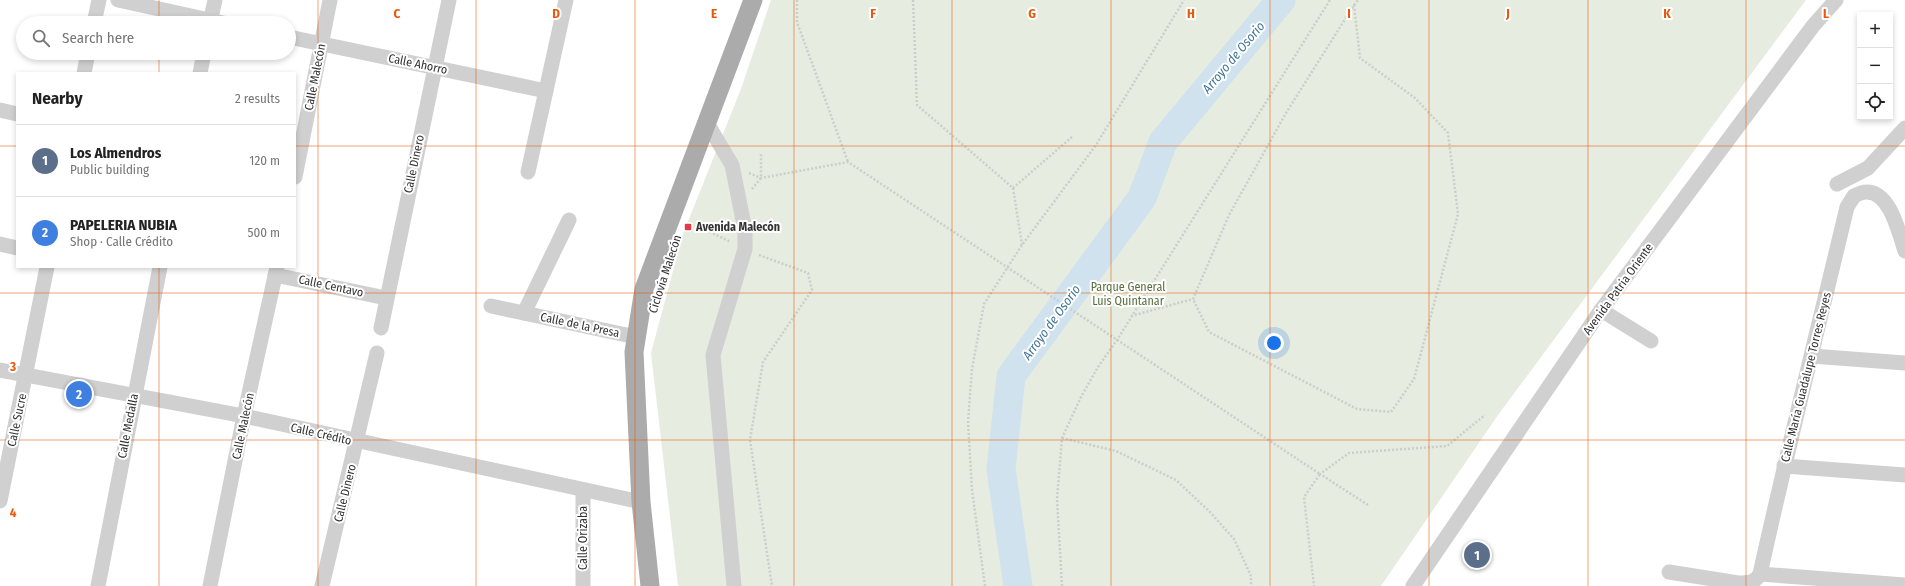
<!DOCTYPE html>
<meta charset="utf-8">
<style>
:root{--surface:#fff;--page:#f2f2f2;--text:#222;--muted:#767676;--line:#e0e0e0;--accent:#e63946}
body{margin:0;font-family:"Fira Sans Condensed",sans-serif;background:var(--page);color:var(--text)}
.controls{position:absolute;right:12px;top:12px;display:grid;overflow:hidden;border-radius:0px;box-shadow:0 2px 6px #0003}
.controls button{width:36px;height:36px;display:grid;place-items:center;padding:0;border:0;border-bottom:1px solid var(--line);background:var(--surface);color:var(--text);font:20px sans-serif}
.you{position:absolute;left:1274px;top:343px;width:14px;height:14px;margin:-10px;border:3px solid #fff;border-radius:50%;background:#1a73e8;box-shadow:0 0 0 6px #1a73e833}
.badge{display:grid;place-items:center;width:26px;height:26px;border-radius:50%;background:var(--accent);color:#fff;font-size:13px;font-weight:700}
.pin{position:absolute;translate:-50% -50%;border:2px solid #fff;box-shadow:0 1px 4px #0006}
.list{margin:0;padding:0;list-style:none}
h2{display:flex;justify-content:space-between;align-items:center;height:52px;margin:0;padding:0 16px;font-size:17px}
h2 small{font-size:13px;font-weight:400;color:var(--muted)}
.list li{display:grid;grid-template-columns:26px 1fr auto;gap:12px;align-items:center;box-sizing:border-box;height:72px;padding:0 16px;border-top:1px solid var(--line)}
.list b{display:block;font-size:15px;white-space:nowrap}
.list p{margin:0;font-size:13px;white-space:nowrap;color:var(--muted)}
.list em{font-size:13px;font-style:normal;color:var(--muted)}
.icon{flex:none;width:22px;height:22px;fill:none;stroke:currentColor;stroke-width:2;stroke-linecap:round;stroke-linejoin:round}
.map{position:relative;flex:none;width:1905px;height:586px;overflow:hidden}
.search{position:absolute;background:var(--surface);box-shadow:0 2px 6px #0003;left:16px;top:16px;width:280px;height:44px;display:flex;align-items:center;gap:10px;box-sizing:border-box;padding:0 14px;border-radius:22px;color:var(--muted);font-size:15px}
.panel{position:absolute;background:var(--surface);box-shadow:0 2px 6px #0003;left:16px;top:72px;width:280px;height:196px;border-radius:0px}
.map>svg:first-child{display:block}
.green{fill:#e6ecdf}
.lines{fill:none;stroke-linecap:round;stroke-linejoin:round}
.river{stroke:#cfe2ee;stroke-width:29}
.path{stroke:#cdcdcd;stroke-width:2.5;stroke-dasharray:2 2;stroke-linecap:butt}
.minor{stroke:#d0d0d0;stroke-width:15}
.major{stroke:#ababab;stroke-width:19}
.grid{fill:none;stroke:#e8590c;stroke-width:1;stroke-opacity:0.55}
.poi-dot{fill:#e63946;stroke:#fff;stroke-width:1.5}
.labels{text-anchor:middle;stroke-width:4;stroke-linejoin:round;paint-order:stroke}
.street-label{font-size:12px;fill:#333;stroke:#fff}
.poi-label{font-size:12px;font-weight:bold;fill:#333;stroke:#fff;text-anchor:start}
.park-label{font-size:12px;fill:#56703f;stroke:#fff}
.water-label{font-size:13px;font-style:italic;fill:#3f7597;stroke:#fff}
.grid-label{font-size:13px;text-anchor:middle;font-weight:bold;fill:#e8590c;stroke:#fff;stroke-width:4;stroke-linejoin:round;paint-order:stroke}
</style>
<div class="map">
<svg width="1905" height="586" viewBox="0 0 1905 586">
<rect width="100%" height="100%" fill="#fff"/>
<!-- green -->
<polygon class="green" points="771,0 1806,0 1498,415 1381,586 678,586 651,353 683,234 741,89"/>
<g class="lines">
<!-- river -->
<polyline class="river" points="1018,586 1001,469 1011,376 1142,198 1163,142 1281,0"/>
<!-- path -->
<g class="path">
<polyline points="797,0 797,22 848,162"/>
<polyline points="913,0 917,105 1013,188 1022,245"/>
<polyline points="1354,5 1358,0"/>
<polyline points="749,173 761,178 848,162 1320,474 1304,497 1314,586"/>
<polyline points="1013,188 1073,136"/>
<polyline points="752,189 761,178 761,154"/>
<polyline points="695,225 731,242"/>
<polyline points="759,255 808,273 812,290 763,362 750,440 772,586"/>
<polyline points="1131,316 1193,299 1229,215 1286,113 1354,5 1360,58 1415,98 1448,133 1458,214 1414,379 1391,412 1357,409 1209,332 1193,299"/>
<polyline points="1062,438 1116,451 1176,480 1209,511 1234,539 1251,576 1251,586"/>
<polyline points="1368,505 1320,474 1349,453 1447,446 1485,415"/>
<polyline points="985,586 972,490 968,422 972,369 984,304 1022,245 1096,145 1184,0"/>
<polyline points="1062,586 1057,499 1062,438 1081,397 1098,367 1117,340 1330,0"/>
</g>
<!-- minor -->
<g class="minor">
<polyline points="118,0 223,23"/>
<polyline points="94,23 99,0"/>
<polyline points="210,23 215,0"/>
<polyline points="289,37 546,91"/>
<polyline points="84,73 88,53"/>
<polyline points="200,73 204,53"/>
<polyline points="0,110 17,114"/>
<polyline points="707,123 732,165 745,230 745,249 713,355 734,586"/>
<polyline points="528,172 566,0"/>
<polyline points="295,177 330,0"/>
<polyline points="1837,184 1868,168 1905,128"/>
<polyline points="0,244 17,248"/>
<polyline points="275,275 386,298"/>
<polyline points="491,306 636,337"/>
<polyline points="1601,310 1651,341"/>
<polyline points="524,313 569,220"/>
<polyline points="381,328 449,0"/>
<polyline points="1812,356 1905,363"/>
<polyline points="0,370 244,416 641,502"/>
<polyline points="1784,466 1905,475"/>
<polyline points="583,490 583,586"/>
<polyline points="0,501 47,267"/>
<path d="M1669 572 1738 583C1748 583 1755 583 1760 574L1905 585"/>
<path d="M1760 574C1787 451 1818 329 1847 207L1854 196C1858 194 1863 192 1866 192 1890 191 1899 233 1905 251"/>
<polyline points="98,586 160,267"/>
<polyline points="210,586 244,416 277,267"/>
<polyline points="322,586 377,353"/>
<polyline points="1413,586 1601,310 1813,26 1836,0"/>
</g>
<!-- major -->
<polyline class="major" points="650,586 641,502 634,352 644,289 753,0"/>
</g>
<!-- grid -->
<path class="grid" d="M159 0V23M318 0V586M476 0V586M635 0V586M794 0V586M952 0V586M1111 0V586M1270 0V586M1429 0V586M1588 0V586M1746 0V586M159 53V73M0 146H17M295 146H1905M159 267V586M0 293H1905M0 440H1905"/>
<!-- markers -->
<rect class="poi-dot" x="684" y="223" width="8" height="8" rx="2"/>
<g class="labels">
<!-- street labels -->
<g class="street-label">
<text transform="translate(418 64) rotate(12)" y="4">Calle Ahorro</text>
<text transform="translate(315 77) rotate(-79)" y="4">Calle Malecón</text>
<text transform="translate(414 164) rotate(-78)" y="4">Calle Dinero</text>
<text transform="translate(665 274) rotate(-72)" y="4">Ciclovía Malecón</text>
<text transform="translate(331 286) rotate(12)" y="4">Calle Centavo</text>
<text transform="translate(1618 289) rotate(-54)" y="4">Avenida Patria Oriente</text>
<text transform="translate(580 325) rotate(12)" y="4">Calle de la Presa</text>
<text transform="translate(1806 377) rotate(-76)" y="4">Calle María Guadalupe Torres Reyes</text>
<text transform="translate(17 420) rotate(-78)" y="4">Calle Sucre</text>
<text transform="translate(128 426) rotate(-79)" y="4">Calle Medalla</text>
<text transform="translate(243 426) rotate(-78)" y="4">Calle Malecón</text>
<text transform="translate(321 434) rotate(13)" y="4">Calle Crédito</text>
<text transform="translate(345 493) rotate(-76)" y="4">Calle Dinero</text>
<text transform="translate(583 538) rotate(-90)" y="4">Calle Orizaba</text>
</g>
<!-- poi labels -->
<g class="poi-label">
<text x="696" y="231">Avenida Malecón</text>
</g>
<!-- park labels -->
<g class="park-label">
<text x="1128" y="291">Parque General<tspan x="1128" dy="14">Luis Quintanar</tspan></text>
</g>
<!-- water labels -->
<g class="water-label">
<text transform="translate(1233 57) rotate(-50)" y="5">Arroyo de Osorio</text>
<text transform="translate(1051 322) rotate(-54)" y="5">Arroyo de Osorio</text>
</g>
</g>
<g class="grid-label">
<text x="397" y="18">C</text>
<text x="556" y="18">D</text>
<text x="714" y="18">E</text>
<text x="873" y="18">F</text>
<text x="1032" y="18">G</text>
<text x="1191" y="18">H</text>
<text x="1349" y="18">I</text>
<text x="1508" y="18">J</text>
<text x="1667" y="18">K</text>
<text x="1826" y="18">L</text>
<text x="13" y="371">3</text>
<text x="13" y="517">4</text>
</g>
</svg>
<div class="controls">
<button>+</button>
<button>−</button>
<button><svg class="icon" aria-label="locate" viewBox="0 0 24 24"><circle cx="12" cy="12" r="6"/><path d="M12 2v4M12 18v4M2 12h4M18 12h4"/></svg></button>
</div>
<div class="you"></div>
<div class="pin badge" style="left:1477px;top:555px;background:#5c6f8a">1</div>
<div class="pin badge" style="left:79px;top:394px;background:#3f7fe0">2</div>
<div class="search"><svg class="icon" aria-label="search" viewBox="0 0 24 24"><circle cx="10" cy="10" r="6"/><path d="M15 15l6 6"/></svg>Search here</div>
<section class="panel">
<h2>Nearby<small>2 results</small></h2>
<ul class="list">
<li><span class="badge" style="background:#5c6f8a">1</span><div><b>Los Almendros</b><p>Public building</p></div><em>120 m</em></li>
<li><span class="badge" style="background:#3f7fe0">2</span><div><b>PAPELERIA NUBIA</b><p>Shop · Calle Crédito</p></div><em>500 m</em></li>
</ul>
</section>
</div>
